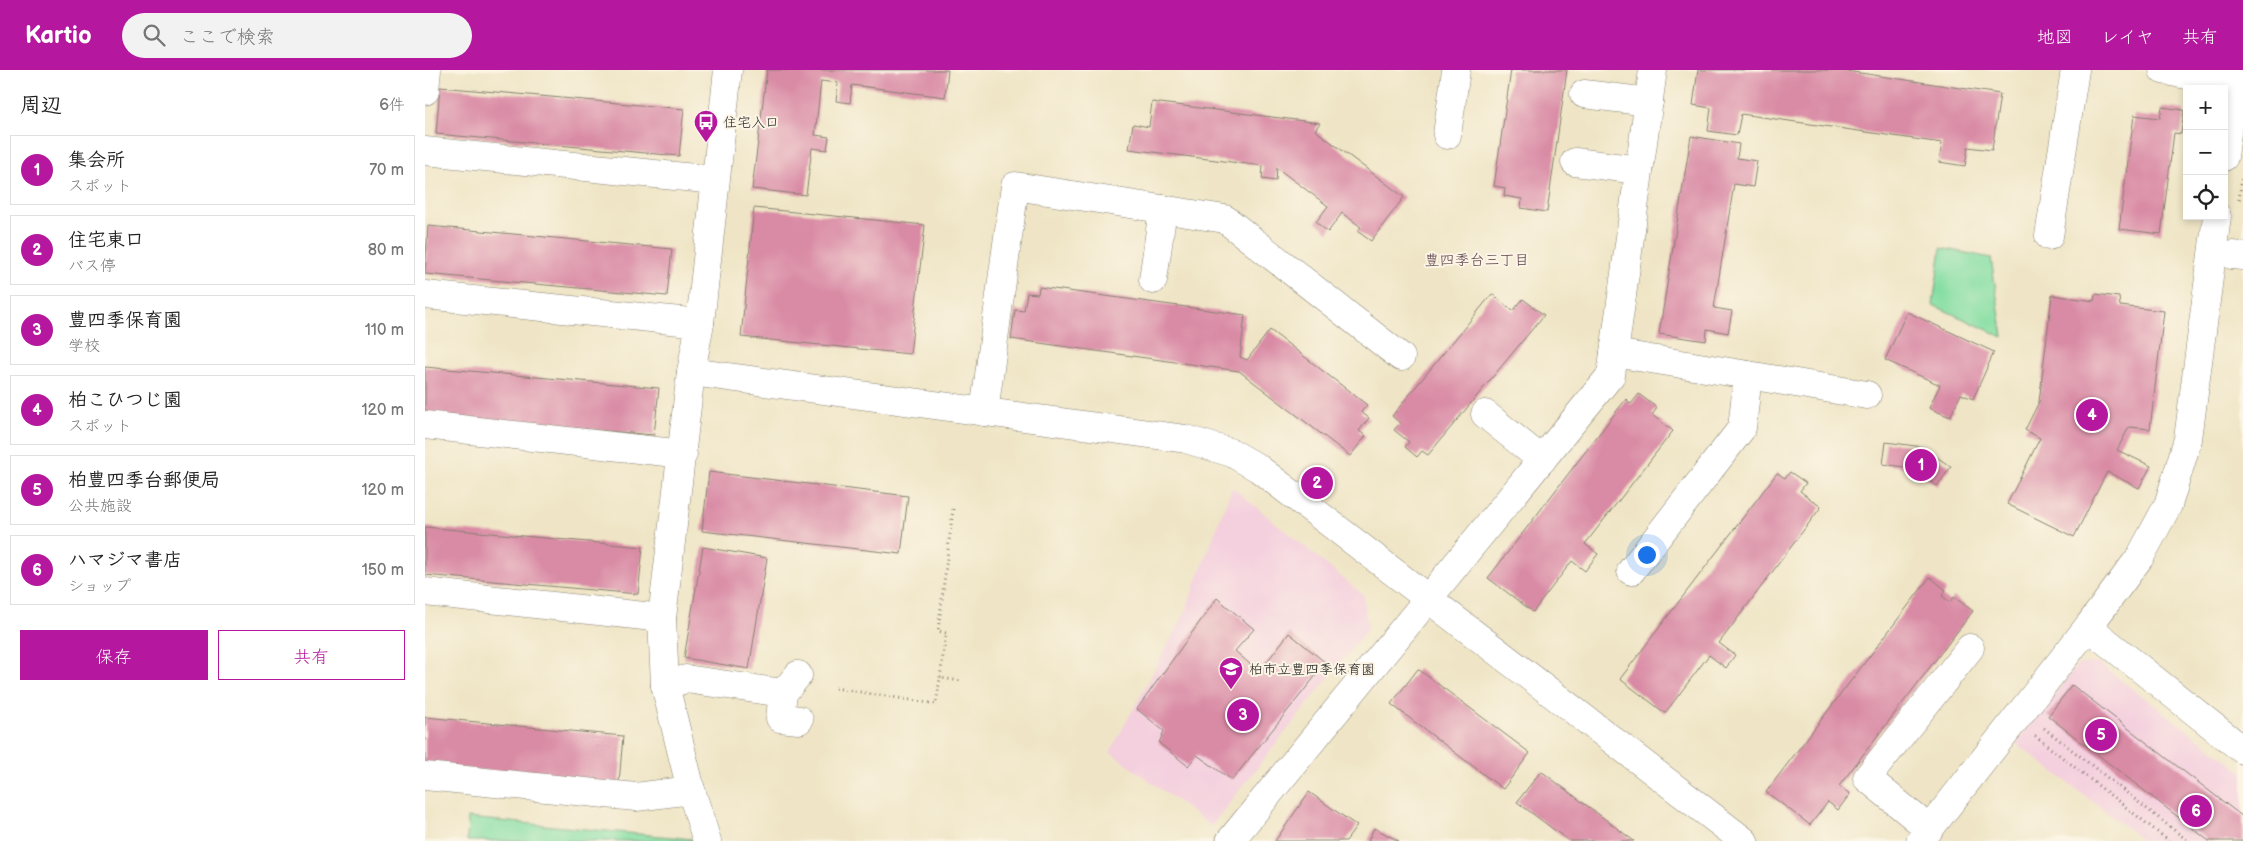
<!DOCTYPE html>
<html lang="ja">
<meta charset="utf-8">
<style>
:root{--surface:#fff;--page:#f2f2f2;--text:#222;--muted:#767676;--line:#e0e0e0;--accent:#b5179e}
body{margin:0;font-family:"Balsamiq Sans","Klee One",sans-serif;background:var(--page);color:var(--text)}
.controls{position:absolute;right:15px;top:15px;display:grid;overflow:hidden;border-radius:0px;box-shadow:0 2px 8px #0003}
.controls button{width:45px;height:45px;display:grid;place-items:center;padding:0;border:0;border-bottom:1px solid var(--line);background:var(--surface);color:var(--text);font:25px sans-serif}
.you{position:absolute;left:1221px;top:484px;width:18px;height:18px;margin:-12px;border:4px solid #fff;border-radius:50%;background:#1a73e8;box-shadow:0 0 0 8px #1a73e833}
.badge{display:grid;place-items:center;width:32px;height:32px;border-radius:50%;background:var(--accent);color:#fff;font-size:16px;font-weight:700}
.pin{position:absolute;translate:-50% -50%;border:2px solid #fff;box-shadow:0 1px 5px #0006}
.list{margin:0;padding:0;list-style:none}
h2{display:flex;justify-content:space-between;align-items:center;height:65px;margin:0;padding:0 20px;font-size:21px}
h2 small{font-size:16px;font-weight:400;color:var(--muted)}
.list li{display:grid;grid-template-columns:32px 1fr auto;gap:15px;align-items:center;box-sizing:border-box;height:70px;margin:0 10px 10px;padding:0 10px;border:1px solid var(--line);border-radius:0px}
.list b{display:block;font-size:19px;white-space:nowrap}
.list p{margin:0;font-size:16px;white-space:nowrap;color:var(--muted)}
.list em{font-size:16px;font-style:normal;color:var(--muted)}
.actions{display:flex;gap:10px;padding:15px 20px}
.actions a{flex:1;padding:11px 0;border:1px solid var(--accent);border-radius:0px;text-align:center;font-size:18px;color:var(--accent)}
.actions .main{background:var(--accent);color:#fff}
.icon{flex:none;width:28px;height:28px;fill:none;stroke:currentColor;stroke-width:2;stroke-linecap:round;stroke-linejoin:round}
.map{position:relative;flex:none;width:1818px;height:771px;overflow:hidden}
header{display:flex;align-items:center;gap:30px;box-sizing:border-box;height:70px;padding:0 25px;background:var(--accent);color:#fff}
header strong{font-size:24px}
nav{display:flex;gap:28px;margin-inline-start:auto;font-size:18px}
.search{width:350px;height:45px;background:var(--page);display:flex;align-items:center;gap:12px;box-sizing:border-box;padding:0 18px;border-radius:28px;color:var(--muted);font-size:19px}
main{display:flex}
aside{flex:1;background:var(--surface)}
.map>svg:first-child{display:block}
.built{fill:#f4cfde}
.green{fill:#85dea3;stroke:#507d60}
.building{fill:#d98aa5}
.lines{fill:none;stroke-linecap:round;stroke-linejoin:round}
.minor-casing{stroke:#868071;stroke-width:29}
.path{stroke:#868071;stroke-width:3;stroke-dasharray:1 4;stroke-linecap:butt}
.minor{stroke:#fff;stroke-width:28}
.labels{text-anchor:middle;stroke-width:4;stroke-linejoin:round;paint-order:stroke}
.poi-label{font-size:14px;fill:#1c1c1c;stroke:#fcf5e5;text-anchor:start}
.neighbourhood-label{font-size:15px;fill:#5e424c;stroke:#fcf5e5}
</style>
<header>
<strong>Kartio</strong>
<div class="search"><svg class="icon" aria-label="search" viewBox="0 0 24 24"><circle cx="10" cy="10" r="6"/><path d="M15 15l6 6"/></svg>ここで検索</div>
<nav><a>地図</a><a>レイヤ</a><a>共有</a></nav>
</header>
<main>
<aside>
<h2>周辺<small>6件</small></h2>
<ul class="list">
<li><span class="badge">1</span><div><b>集会所</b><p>スポット</p></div><em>70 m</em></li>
<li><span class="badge">2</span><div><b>住宅東口</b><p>バス停</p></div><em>80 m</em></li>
<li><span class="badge">3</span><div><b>豊四季保育園</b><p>学校</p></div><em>110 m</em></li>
<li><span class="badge">4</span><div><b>柏こひつじ園</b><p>スポット</p></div><em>120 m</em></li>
<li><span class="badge">5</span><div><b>柏豊四季台郵便局</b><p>公共施設</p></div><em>120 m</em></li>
<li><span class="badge">6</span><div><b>ハマジマ書店</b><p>ショップ</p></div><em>150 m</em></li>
</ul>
<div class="actions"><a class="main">保存</a><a>共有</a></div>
</aside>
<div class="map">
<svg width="1818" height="771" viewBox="0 0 1818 771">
<rect width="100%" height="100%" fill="#fcf5e5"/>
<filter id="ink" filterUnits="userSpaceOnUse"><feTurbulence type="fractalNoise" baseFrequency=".02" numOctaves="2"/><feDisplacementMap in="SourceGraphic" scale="10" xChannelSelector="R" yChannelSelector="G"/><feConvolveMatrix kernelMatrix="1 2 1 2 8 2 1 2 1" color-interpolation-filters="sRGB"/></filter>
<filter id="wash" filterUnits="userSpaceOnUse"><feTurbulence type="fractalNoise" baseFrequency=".0096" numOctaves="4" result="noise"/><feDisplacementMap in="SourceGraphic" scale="20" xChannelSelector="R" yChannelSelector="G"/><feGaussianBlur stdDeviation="1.12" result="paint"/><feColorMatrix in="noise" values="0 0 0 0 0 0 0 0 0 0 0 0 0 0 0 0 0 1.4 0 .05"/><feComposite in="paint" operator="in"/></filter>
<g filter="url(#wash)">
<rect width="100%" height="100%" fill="#efe5c6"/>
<!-- built -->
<g class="built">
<polygon points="807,417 938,525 943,558 786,756 685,682 759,545"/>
<polygon points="1673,593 1818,702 1818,771 1719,771 1591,673 1653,594"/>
</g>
<!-- green -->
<g class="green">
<polygon points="1516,178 1566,188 1578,267 1508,235"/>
<polygon points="43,748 267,769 268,771 42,771"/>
</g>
<g id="blocks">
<!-- building -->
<g class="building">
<polygon points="342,0 523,0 520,27 427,15 425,33 411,31 413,13 396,11 390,65 404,67 402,80 387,78 381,125 327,119"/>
<polygon points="1086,0 1142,0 1122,142 1096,138 1097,129 1079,126 1080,118 1069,116"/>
<polygon points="1273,0 1415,0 1575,24 1567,80 1543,77 1540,96 1514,92 1517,73 1316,44 1312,65 1283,61 1286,38 1268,35"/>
<polygon points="15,17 259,39 254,86 11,64"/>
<polygon points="727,32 895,53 890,60 979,127 946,171 932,161 936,157 917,143 903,162 891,152 903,136 852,98 851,111 837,109 838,96 704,79 708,54 724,57"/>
<polygon points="1737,37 1759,40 1756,64 1749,63 1736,164 1694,159 1709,45 1735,48"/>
<polygon points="1266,66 1314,74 1312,88 1332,91 1328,117 1309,114 1289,238 1307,241 1303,263 1282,259 1281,271 1234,264"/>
<polygon points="329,138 500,155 485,284 316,267"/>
<polygon points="3,156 247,179 242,226 0,204"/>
<polygon points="614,217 820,245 815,287 822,290 845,260 942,335 936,342 944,348 934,361 941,366 925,386 814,301 586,269 590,240 599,241 602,223 613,224"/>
<polygon points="1067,224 1088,241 1098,229 1119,245 1003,385 997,381 992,387 980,377 984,372 969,360 975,353 967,346"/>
<polygon points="1670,224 1694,227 1695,236 1739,241 1725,359 1704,357 1692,380 1726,396 1714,418 1682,402 1649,467 1582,434 1615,368 1600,360 1614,332 1627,225 1669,231"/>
<polygon points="1482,242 1569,282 1548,329 1536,324 1525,347 1504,338 1515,315 1460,290"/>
<polygon points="0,297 234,318 229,365 0,345"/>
<polygon points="1214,324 1232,338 1227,345 1248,361 1160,474 1173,484 1160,501 1147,491 1108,542 1063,508 1201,329 1206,334"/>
<polygon points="1461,372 1498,377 1526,397 1512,416 1486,398 1458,394"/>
<polygon points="284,402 483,426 476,484 277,461"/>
<polygon points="1365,402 1381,413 1375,421 1396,437 1294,573 1310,585 1301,598 1284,585 1240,643 1195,609 1352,403 1360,408"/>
<polygon points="0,457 218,477 213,524 0,505"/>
<polygon points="278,477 342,488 324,599 259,588"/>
<polygon points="1505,507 1521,520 1517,526 1525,532 1529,527 1548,541 1414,716 1425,724 1413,740 1403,732 1385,755 1341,722"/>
<polygon points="792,528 829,559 810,581 834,602 864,563 901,593 807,710 772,685 763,696 734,673 739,661 712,639"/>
<polygon points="993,599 1105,683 1078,719 966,634"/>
<polygon points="1647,615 1818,747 1818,771 1784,771 1623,646"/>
<polygon points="0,647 198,666 194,713 0,695"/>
<polygon points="1116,701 1209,771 1144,771 1092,732"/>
<polygon points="884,722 932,756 921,771 850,771"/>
<polygon points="949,758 974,771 943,771"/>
</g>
</g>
</g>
<g filter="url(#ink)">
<use href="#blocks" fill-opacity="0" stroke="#868071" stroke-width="1"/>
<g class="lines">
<defs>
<g id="minor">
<polyline points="1738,0 1809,15"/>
<polyline points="0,21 2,0"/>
<polyline points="1159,24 1224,32"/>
<polyline points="1022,65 1031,0"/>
<polyline points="0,81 290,110"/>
<polyline points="1799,87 1810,0"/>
<polyline points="1150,92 1214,100"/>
<polyline points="1624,166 1650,0"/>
<polyline points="1807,185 1818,186"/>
<polyline points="728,210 738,139"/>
<polyline points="0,225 275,253"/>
<polyline points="1189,283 1323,305 1317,358 1206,501"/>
<polyline points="266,302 761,369 807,383 833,398 1319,771"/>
<polyline points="1323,305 1442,325"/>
<polyline points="559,342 590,116 800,149 976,287"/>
<polyline points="1060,344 1117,390"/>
<polyline points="0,355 258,384"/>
<polyline points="0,522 237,548"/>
<polyline points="1663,557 1818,680"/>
<polyline points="240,615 261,609 358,623 373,605"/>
<polyline points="358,623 355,648 374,650"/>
<polyline points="0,706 211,727 266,720"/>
<polyline points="1504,759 1442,708 1545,578"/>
<polyline points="282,771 266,720 240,615 237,548 266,302 275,253 303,0"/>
<polyline points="805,771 1186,305 1228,0"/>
<polyline points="1495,771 1663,557 1715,487 1743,435 1763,369 1792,146"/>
</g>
</defs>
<!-- minor casing -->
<use href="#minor" class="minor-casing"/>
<!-- path -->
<g class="path">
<polyline points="1814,130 1817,107"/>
<polyline points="528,439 513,561 521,563 515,608 536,611"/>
<polyline points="410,618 511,634 515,608"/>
<polyline points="1619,658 1763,771"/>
<polyline points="1610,666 1744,771"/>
</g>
<!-- minor -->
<use href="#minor" class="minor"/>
</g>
</g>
<!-- icons -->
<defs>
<symbol id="bus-pin" viewBox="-11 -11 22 30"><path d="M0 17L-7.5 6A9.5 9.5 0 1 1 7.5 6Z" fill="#b5179e" stroke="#fcf5e5"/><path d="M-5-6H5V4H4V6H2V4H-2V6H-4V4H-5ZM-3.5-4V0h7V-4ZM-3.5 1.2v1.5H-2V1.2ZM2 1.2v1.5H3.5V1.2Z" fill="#fff"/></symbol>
<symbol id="school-pin" viewBox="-11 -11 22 30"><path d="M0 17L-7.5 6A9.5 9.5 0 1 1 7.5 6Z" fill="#b5179e" stroke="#fcf5e5"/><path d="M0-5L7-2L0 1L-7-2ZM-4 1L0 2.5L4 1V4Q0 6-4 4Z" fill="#fff"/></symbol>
</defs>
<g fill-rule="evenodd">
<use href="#bus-pin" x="267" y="38" width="28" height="38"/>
<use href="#school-pin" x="792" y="585" width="28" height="38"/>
</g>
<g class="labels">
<!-- poi labels -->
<g class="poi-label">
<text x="298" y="57">住宅入口</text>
<text x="824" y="604">柏市立豊四季保育園</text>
</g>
<!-- neighbourhood labels -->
<g class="neighbourhood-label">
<text x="1052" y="195">豊四季台三丁目</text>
</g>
</g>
</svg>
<div class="controls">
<button>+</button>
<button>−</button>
<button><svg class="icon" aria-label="locate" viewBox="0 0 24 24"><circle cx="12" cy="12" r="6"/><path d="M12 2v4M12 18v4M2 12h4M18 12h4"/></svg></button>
</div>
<div class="you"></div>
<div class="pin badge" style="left:1496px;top:395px">1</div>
<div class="pin badge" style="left:892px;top:413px">2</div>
<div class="pin badge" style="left:818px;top:645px">3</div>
<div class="pin badge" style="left:1667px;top:345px">4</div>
<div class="pin badge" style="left:1676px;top:665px">5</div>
<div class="pin badge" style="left:1771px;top:741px">6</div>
</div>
</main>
